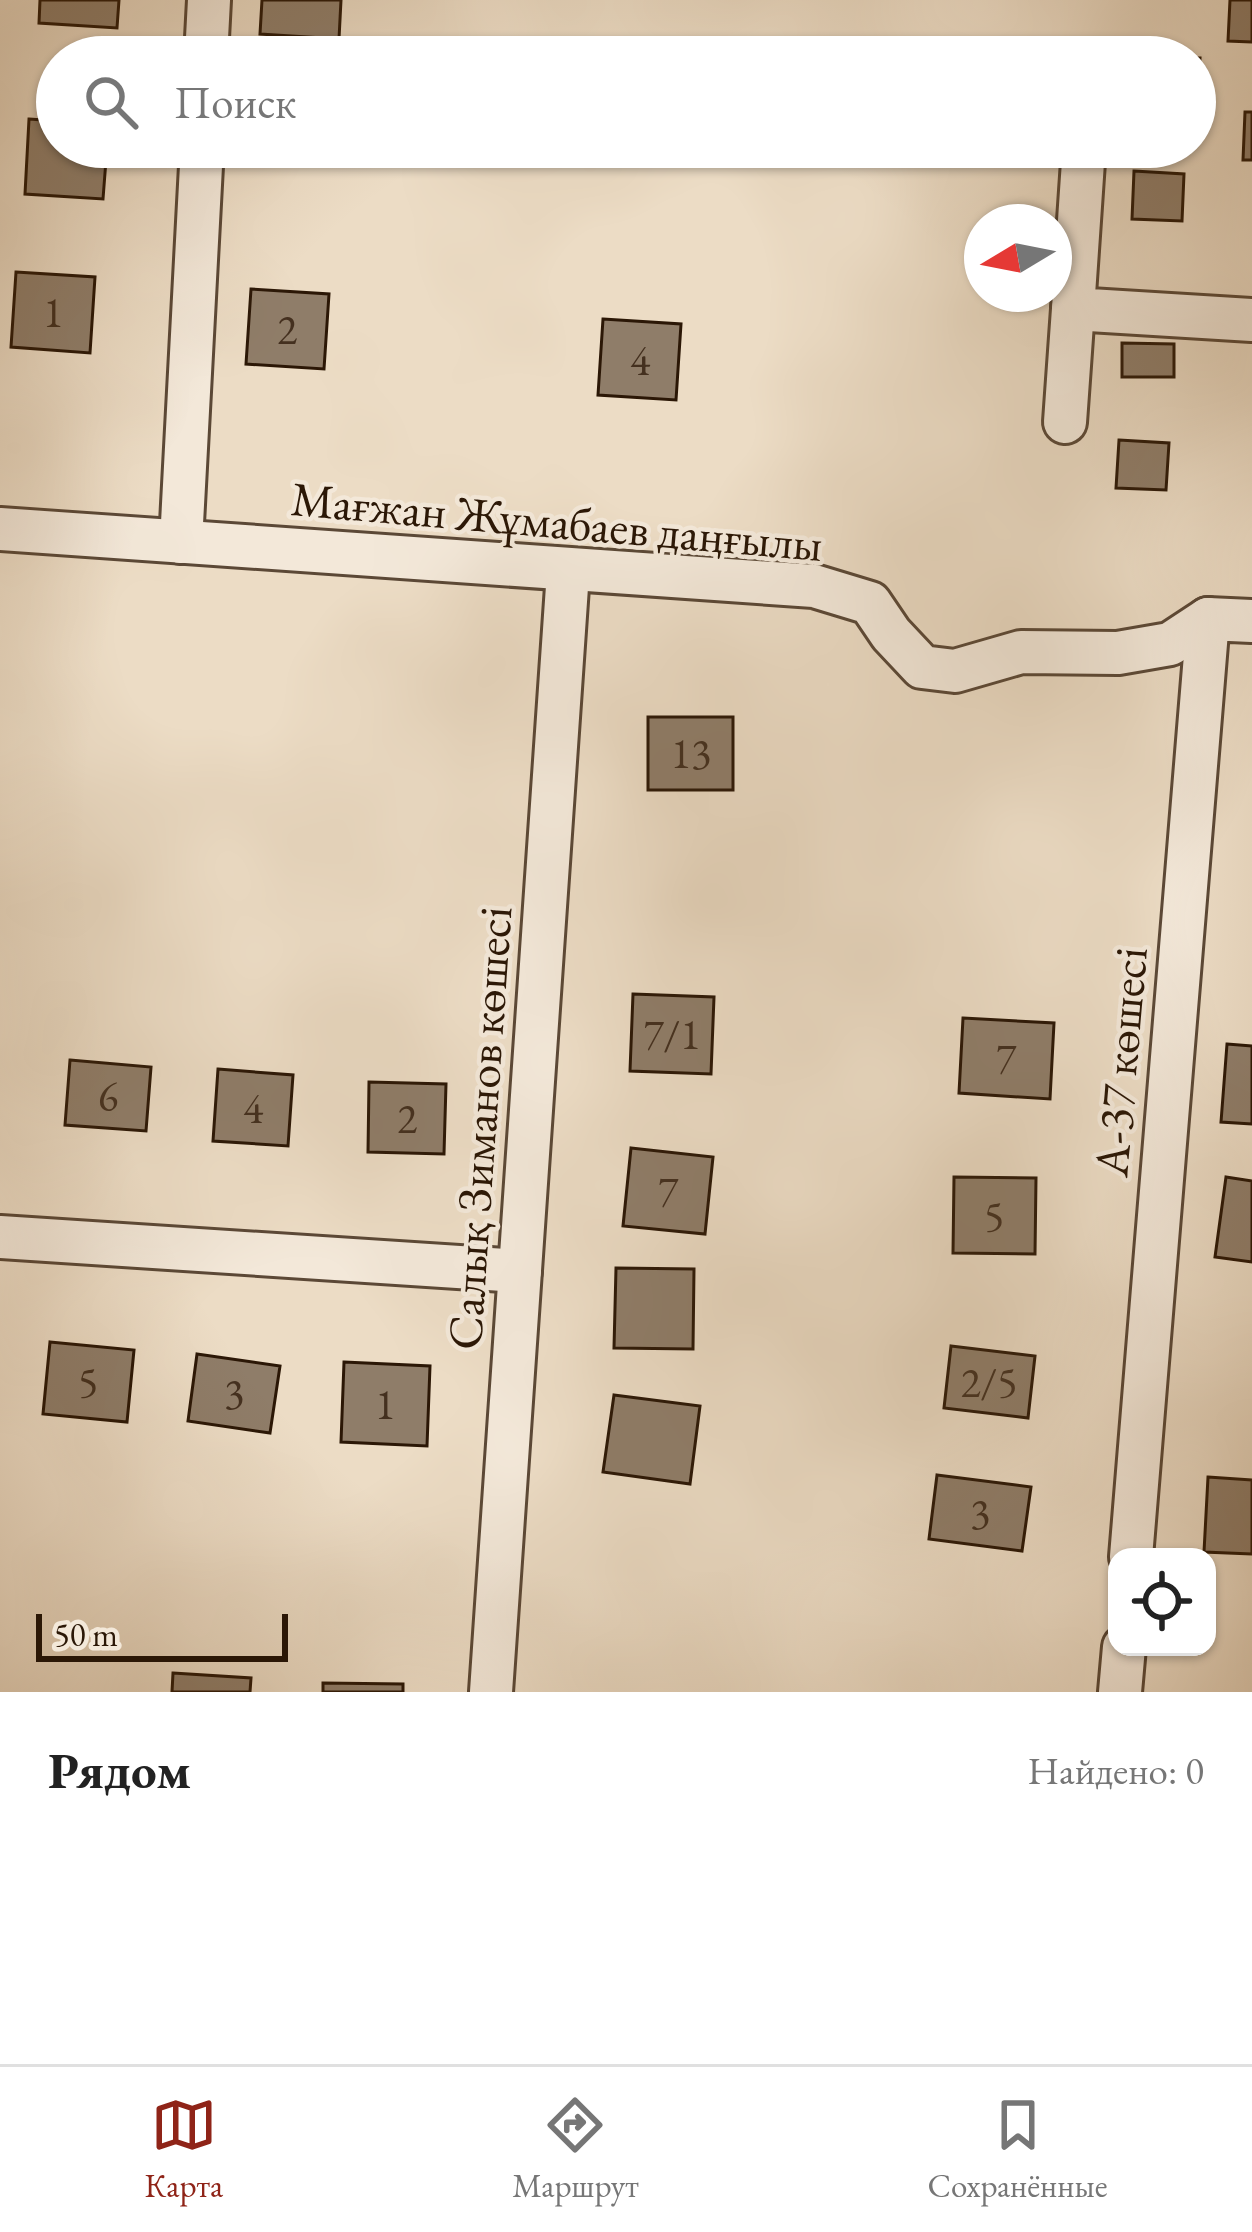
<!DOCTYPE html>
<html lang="ru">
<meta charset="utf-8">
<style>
:root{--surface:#fff;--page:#f2f2f2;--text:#222;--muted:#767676;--line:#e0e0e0;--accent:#8f2418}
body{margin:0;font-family:"EB Garamond",serif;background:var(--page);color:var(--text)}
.controls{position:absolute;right:36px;bottom:36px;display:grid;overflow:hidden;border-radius:24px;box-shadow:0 3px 9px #0004}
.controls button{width:108px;height:108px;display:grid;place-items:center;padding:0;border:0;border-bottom:3px solid var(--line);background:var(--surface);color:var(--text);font:60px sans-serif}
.compass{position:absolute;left:964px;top:204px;width:108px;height:108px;border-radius:50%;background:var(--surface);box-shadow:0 3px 9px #0004;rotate:260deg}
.scale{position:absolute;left:36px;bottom:30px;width:252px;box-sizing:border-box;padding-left:12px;border:6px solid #2b1706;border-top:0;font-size:33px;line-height:42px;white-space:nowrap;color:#2b1706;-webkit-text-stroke:9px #f3e8d9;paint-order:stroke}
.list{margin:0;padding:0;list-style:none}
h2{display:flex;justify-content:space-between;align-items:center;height:156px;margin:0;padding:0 48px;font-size:51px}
h2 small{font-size:39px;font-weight:400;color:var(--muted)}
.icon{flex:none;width:66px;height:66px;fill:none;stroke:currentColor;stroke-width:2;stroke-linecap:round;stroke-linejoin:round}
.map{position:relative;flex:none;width:1252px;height:1692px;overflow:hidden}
.search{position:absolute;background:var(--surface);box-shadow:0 3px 9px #0004;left:36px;right:36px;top:36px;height:132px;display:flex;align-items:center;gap:30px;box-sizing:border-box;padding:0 42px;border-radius:66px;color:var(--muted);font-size:45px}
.sheet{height:372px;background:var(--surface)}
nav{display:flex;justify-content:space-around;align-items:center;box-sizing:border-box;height:168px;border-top:3px solid var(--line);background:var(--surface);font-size:33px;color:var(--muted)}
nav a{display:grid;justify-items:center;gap:6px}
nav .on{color:var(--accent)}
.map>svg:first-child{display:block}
.building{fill:#8f7d69;stroke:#2b1706;stroke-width:3}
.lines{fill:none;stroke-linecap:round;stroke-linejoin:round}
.minor-casing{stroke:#5b4836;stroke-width:48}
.minor{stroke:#f3e8d9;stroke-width:42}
.labels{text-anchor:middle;stroke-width:9;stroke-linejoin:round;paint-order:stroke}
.number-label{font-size:42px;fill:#44301f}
.street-label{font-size:48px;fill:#2b1706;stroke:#f3e8d9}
</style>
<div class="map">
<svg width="1252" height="1692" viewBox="0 0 1252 1692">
<rect width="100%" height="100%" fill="#ecdcc5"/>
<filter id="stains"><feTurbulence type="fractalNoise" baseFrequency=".00167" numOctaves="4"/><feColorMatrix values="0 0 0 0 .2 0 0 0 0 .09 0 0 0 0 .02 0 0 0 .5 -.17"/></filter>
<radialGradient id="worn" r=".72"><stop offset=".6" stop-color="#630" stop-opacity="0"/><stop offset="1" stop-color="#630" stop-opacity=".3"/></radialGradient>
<!-- building -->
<g class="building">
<polygon points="40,0 119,0 117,28 39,23"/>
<polygon points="262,0 341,0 339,39 260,34"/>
<polygon points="1230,0 1252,0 1252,42 1228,41"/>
<polygon points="1070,44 1120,47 1120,57 1069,57"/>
<polygon points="1195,58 1200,58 1198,105 1195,105"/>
<polygon points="1245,112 1252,112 1252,160 1243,160"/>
<polygon points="29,119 57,121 57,147 107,147 103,199 25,194"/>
<polygon points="1134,171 1184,174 1182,221 1132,219"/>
<polygon points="16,272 95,277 90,353 11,347"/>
<polygon points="251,289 329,294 324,369 246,364"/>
<polygon points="603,319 681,324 676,400 598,395"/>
<polygon points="1122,343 1174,344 1174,377 1122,377"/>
<polygon points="1119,440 1169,443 1166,490 1116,488"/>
<rect x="648" y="717" width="85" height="73"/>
<polygon points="633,994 714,997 711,1074 630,1071"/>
<polygon points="963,1018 1054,1023 1050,1099 959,1093"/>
<polygon points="1227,1044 1252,1046 1252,1124 1221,1122"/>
<polygon points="70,1060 151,1067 146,1131 65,1125"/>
<polygon points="218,1069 293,1075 288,1146 213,1141"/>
<polygon points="369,1082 446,1084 444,1154 368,1152"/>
<polygon points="631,1148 713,1157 705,1234 623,1226"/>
<polygon points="954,1177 1036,1178 1035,1254 953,1253"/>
<polygon points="1226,1177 1252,1181 1252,1262 1215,1257"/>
<polygon points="616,1268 694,1269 693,1349 614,1348"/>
<polygon points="50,1342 134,1350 127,1422 43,1414"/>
<polygon points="951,1346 1035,1356 1028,1418 944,1408"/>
<polygon points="197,1354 280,1366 270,1433 188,1421"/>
<polygon points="344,1362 430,1366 427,1446 341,1442"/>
<polygon points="614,1395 700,1406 690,1484 603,1472"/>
<polygon points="937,1475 1031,1487 1022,1551 929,1539"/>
<polygon points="1208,1477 1252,1480 1252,1554 1204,1552"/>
<polygon points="173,1673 251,1678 250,1692 172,1692"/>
<polygon points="323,1683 403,1684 403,1692 323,1692"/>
</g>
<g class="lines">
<defs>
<g id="minor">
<polyline points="206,57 209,0"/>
<polyline points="1084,147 1073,309 1252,320"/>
<polyline points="1065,422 1073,309"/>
<polyline points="0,529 814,586 870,603 891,634 922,667 955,671 1021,652 1118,653 1170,644 1208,619"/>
<polyline points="181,542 202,147"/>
<polyline points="0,1237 520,1271"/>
<polyline points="1131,1557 1208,619 1252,621"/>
<polyline points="491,1692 568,572"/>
<polyline points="1120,1692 1124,1647"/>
</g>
</defs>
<!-- minor casing -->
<use href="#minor" class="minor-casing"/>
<!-- minor -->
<use href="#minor" class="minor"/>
</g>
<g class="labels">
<!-- number labels -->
<g class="number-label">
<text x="53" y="327">1</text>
<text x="287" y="344">2</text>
<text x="640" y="375">4</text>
<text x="691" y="768">13</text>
<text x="672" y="1049">7/1</text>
<text x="1006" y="1073">7</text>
<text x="108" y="1111">6</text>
<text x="253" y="1123">4</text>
<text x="407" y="1133">2</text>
<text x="668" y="1206">7</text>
<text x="994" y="1231">5</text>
<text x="88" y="1397">5</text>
<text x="989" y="1397">2/5</text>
<text x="234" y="1408">3</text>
<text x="385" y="1419">1</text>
<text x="980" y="1528">3</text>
</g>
<!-- street labels -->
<g class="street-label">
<text transform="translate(557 521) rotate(5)" y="17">Мағжан Жұмабаев даңғылы</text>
<text transform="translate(1120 1062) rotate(-85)" y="17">А-37 көшесі</text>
<text transform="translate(479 1128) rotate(-86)" y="17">Салық Зиманов көшесі</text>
</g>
</g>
<rect width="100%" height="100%" filter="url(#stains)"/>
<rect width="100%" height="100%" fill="url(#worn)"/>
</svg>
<div class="controls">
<button><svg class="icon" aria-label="locate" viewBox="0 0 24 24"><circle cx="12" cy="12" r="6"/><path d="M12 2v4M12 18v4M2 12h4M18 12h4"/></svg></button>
</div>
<svg class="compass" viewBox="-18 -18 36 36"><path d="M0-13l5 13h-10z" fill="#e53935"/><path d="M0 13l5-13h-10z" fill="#767676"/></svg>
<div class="scale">50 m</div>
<div class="search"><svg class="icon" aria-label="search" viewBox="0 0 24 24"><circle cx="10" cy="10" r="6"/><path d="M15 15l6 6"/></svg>Поиск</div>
</div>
<section class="sheet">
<h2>Рядом<small>Найдено: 0</small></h2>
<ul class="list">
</ul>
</section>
<nav>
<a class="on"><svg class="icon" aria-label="map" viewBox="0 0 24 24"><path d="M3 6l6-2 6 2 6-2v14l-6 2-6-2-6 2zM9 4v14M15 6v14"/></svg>Карта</a>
<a><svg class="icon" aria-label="directions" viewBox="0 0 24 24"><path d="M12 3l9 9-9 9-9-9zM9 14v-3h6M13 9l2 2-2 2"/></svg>Маршрут</a>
<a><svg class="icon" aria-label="saved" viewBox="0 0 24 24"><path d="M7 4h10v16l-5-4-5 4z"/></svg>Сохранённые</a>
</nav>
